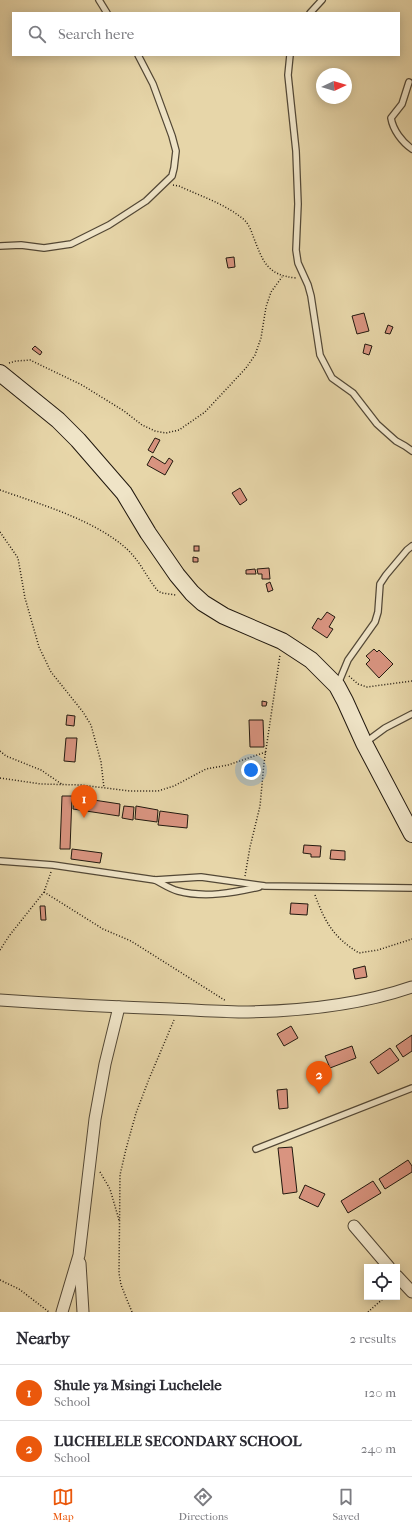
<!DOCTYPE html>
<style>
:root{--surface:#fff;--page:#f7f7f7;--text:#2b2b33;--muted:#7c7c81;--line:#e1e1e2;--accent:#ea580c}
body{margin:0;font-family:"IM FELL French Canon",serif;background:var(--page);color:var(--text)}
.controls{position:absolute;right:12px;bottom:12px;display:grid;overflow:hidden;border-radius:0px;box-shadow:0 2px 10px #0003}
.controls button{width:36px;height:36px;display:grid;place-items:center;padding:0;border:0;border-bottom:1px solid var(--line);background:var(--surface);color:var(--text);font:20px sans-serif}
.compass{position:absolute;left:316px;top:68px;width:36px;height:36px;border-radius:50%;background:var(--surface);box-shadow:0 2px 10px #0003;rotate:86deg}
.you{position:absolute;left:251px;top:770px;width:14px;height:14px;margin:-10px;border:3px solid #fff;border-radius:50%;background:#1a73e8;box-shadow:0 0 0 6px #1a73e833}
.badge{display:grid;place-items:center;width:26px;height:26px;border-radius:50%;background:var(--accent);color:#fff;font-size:13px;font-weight:700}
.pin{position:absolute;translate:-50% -33px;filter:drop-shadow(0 1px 2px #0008)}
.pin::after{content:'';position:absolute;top:21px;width:14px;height:12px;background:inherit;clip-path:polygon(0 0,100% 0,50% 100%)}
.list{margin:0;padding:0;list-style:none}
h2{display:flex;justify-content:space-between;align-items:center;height:52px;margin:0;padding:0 16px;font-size:17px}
h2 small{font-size:13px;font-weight:400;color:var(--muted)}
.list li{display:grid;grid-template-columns:26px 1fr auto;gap:12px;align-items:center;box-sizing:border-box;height:56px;padding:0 16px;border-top:1px solid var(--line)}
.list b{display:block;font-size:15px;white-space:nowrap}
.list p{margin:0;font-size:13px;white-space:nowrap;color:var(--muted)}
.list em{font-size:13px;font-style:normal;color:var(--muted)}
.icon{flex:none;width:22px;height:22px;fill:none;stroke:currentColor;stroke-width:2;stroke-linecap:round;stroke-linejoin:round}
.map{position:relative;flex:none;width:412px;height:1312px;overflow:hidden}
.search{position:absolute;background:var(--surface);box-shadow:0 2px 10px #0003;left:12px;right:12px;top:12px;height:44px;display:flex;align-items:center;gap:10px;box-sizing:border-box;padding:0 14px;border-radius:0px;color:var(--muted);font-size:15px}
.sheet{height:164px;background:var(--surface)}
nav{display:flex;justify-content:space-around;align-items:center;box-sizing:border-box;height:56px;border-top:1px solid var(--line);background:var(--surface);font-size:11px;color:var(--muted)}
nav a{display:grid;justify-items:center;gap:2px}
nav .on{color:var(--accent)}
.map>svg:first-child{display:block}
.building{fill:#d99480;stroke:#22190f}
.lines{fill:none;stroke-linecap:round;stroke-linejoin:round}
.service-casing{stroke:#534836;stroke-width:8}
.minor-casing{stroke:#534836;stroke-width:13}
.secondary-casing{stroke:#22190f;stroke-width:18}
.path{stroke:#22190f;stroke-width:1.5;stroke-dasharray:1 2;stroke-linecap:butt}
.service{stroke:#efe4c7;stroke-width:5.5}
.minor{stroke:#efe4c7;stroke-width:11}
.secondary{stroke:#efe4c7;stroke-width:16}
</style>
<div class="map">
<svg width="412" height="1312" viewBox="0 0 412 1312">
<rect width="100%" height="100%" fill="#e7d6a9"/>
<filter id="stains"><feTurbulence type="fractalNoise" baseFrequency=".005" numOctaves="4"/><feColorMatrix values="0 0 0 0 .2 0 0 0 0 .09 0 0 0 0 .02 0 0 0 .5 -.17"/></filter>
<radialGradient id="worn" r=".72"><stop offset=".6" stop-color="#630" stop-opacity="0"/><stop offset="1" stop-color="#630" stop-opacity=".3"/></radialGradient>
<!-- building -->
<g class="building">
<polygon points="234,257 235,267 228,268 226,258"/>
<polygon points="364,313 369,331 357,334 352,316"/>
<polygon points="388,325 393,327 390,334 385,333"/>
<polygon points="365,344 372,346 369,355 363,353"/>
<polygon points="35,346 42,352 40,355 32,349"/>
<polygon points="155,438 160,440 153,453 148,450"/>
<polygon points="152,456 165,464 169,458 173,461 165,475 147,465"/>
<polygon points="240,488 247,500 240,505 232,493"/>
<rect x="194" y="546" width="5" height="5"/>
<polygon points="193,557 198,558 198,562 193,562"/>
<polygon points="269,568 270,579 262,579 262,574 258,574 257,569"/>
<polygon points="255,569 256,574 246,574 246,570"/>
<polygon points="270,582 273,590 268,592 266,584"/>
<polygon points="327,612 335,617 329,627 333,629 327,638 312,628 318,618 321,620"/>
<polygon points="374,649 377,652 379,650 393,664 379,678 366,664 370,660 366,656"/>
<polygon points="262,701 267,702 266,706 262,706"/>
<polygon points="67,715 75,716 74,726 66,725"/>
<polygon points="249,720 263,720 264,747 250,747"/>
<polygon points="66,738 77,738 75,762 64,761"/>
<polygon points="62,796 72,796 70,849 60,849"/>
<polygon points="74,797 120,804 119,816 73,809"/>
<polygon points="124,806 134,807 133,820 122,818"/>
<polygon points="136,806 158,810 157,822 135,819"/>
<polygon points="160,811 188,815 187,828 158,825"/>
<polygon points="304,845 321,846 320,857 311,857 311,854 303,853"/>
<polygon points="72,849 102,853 100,863 71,859"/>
<polygon points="331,850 345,851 345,860 330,859"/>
<polygon points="291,903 308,904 307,915 290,914"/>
<polygon points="40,906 45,906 46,920 41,920"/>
<polygon points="365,966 367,977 355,979 353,969"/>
<polygon points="291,1026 298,1038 284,1046 277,1034"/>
<polygon points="412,1035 412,1051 403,1057 396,1046"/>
<polygon points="352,1046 356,1058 330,1068 325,1056"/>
<polygon points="390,1048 399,1060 378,1074 370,1062"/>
<polygon points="287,1089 288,1108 279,1109 277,1090"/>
<polygon points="292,1147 297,1192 283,1194 278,1148"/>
<polygon points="408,1160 412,1166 412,1172 385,1189 379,1179"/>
<polygon points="373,1181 381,1193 348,1213 341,1201"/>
<polygon points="305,1185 325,1194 318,1207 299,1198"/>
</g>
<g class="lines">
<defs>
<g id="service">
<polyline points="99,0 107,13"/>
<polyline points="310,13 322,0"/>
<polyline points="290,55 288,75 296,151 298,204 296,250 298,263 308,285 311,296 320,355 332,378 353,393 377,424 387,433 396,441 405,446 412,451"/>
<path d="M409 82 402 104 391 118C393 130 402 142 412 149"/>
<polyline points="0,246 21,245 44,248 71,244 109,225 146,201 172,176 174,168 176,151 172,136 153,84 138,55"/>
<polyline points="338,684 348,660 375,622 378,612 380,584 386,575 407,550 412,546"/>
<polyline points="366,742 385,728 412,714"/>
<polyline points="0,861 53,865 155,880 201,877 265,886 412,888"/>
<path d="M155 880C163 884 170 889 178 891 204 898 233 893 259 887"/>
<polyline points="256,1149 412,1088"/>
</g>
<g id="minor">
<path d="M0 1000C57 1004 115 1007 172 1009 197 1010 223 1012 248 1012 303 1011 360 1005 412 987"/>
<polyline points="354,1226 389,1267"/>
<polyline points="80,1263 83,1312"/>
<polyline points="397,1276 412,1292"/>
<polyline points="62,1312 79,1255 95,1119 105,1064 119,1007"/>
</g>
<polyline id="secondary" points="0,373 58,420 78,440 124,493 148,533 177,575 192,593 203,603 224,616 282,641 311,660 337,686 345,701 364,743 412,834"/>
</defs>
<!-- service casing -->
<use href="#service" class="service-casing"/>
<!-- minor casing -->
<use href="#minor" class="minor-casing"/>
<!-- secondary casing -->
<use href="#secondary" class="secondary-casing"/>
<!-- path -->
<g class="path">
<path d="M173 185 179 186C200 196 223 203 242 218 248 222 251 230 253 236 263 261 266 275 296 278"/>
<polyline points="9,363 16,361 30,360 82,385 124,411 142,425 155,431 166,433 179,430 205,412 246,368 255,355 261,338 266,307 271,292 282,277"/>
<path d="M0 490C40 504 98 521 129 551 141 563 147 578 158 591L162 593 176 595"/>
<polyline points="0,532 18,558 25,598 39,647 51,672 83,712 91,725 101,762 104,788"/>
<polyline points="349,676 358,684 367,687 412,681"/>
<polyline points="0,751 6,756 41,770 63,785"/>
<polyline points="0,778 41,784 81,785 130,791 158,791 174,786 206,769 228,765 266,752"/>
<polyline points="245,876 250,847 260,806 264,763 280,655"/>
<polyline points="44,892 103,929 131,941 226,1001"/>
<path d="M315 895C325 922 333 937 359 953L378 950 412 939"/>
<polyline points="0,950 9,936 44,892 51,872"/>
<polyline points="100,1172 110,1189 119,1220"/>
<polyline points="0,1280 19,1289 49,1312"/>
<polyline points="132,1312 121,1285 119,1273 120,1175 126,1149 136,1113 149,1079 174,1020"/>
<polyline points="368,1312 385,1297"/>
</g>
<!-- service -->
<use href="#service" class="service"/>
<!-- minor -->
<use href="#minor" class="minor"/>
<!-- secondary -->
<use href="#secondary" class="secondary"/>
</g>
<rect width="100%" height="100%" filter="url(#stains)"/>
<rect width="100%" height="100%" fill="url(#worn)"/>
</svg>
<div class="controls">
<button><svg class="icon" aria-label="locate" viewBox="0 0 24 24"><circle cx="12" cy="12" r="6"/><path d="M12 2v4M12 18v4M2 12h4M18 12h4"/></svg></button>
</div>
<svg class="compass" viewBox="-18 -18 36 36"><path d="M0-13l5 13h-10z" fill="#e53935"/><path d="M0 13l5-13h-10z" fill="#7c7c81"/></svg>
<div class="you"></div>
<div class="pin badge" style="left:84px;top:818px">1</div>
<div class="pin badge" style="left:319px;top:1094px">2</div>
<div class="search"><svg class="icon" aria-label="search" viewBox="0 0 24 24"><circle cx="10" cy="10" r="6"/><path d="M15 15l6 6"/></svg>Search here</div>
</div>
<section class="sheet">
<h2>Nearby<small>2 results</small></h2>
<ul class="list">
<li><span class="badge">1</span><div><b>Shule ya Msingi Luchelele</b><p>School</p></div><em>120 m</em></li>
<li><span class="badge">2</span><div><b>LUCHELELE SECONDARY SCHOOL</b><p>School</p></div><em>240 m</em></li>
</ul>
</section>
<nav>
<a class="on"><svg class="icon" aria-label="map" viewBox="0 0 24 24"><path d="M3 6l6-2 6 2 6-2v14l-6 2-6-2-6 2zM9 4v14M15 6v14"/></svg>Map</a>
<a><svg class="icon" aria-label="directions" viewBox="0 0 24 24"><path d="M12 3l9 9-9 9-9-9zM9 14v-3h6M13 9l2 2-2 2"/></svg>Directions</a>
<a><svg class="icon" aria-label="saved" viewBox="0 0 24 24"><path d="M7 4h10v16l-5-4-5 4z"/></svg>Saved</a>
</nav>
